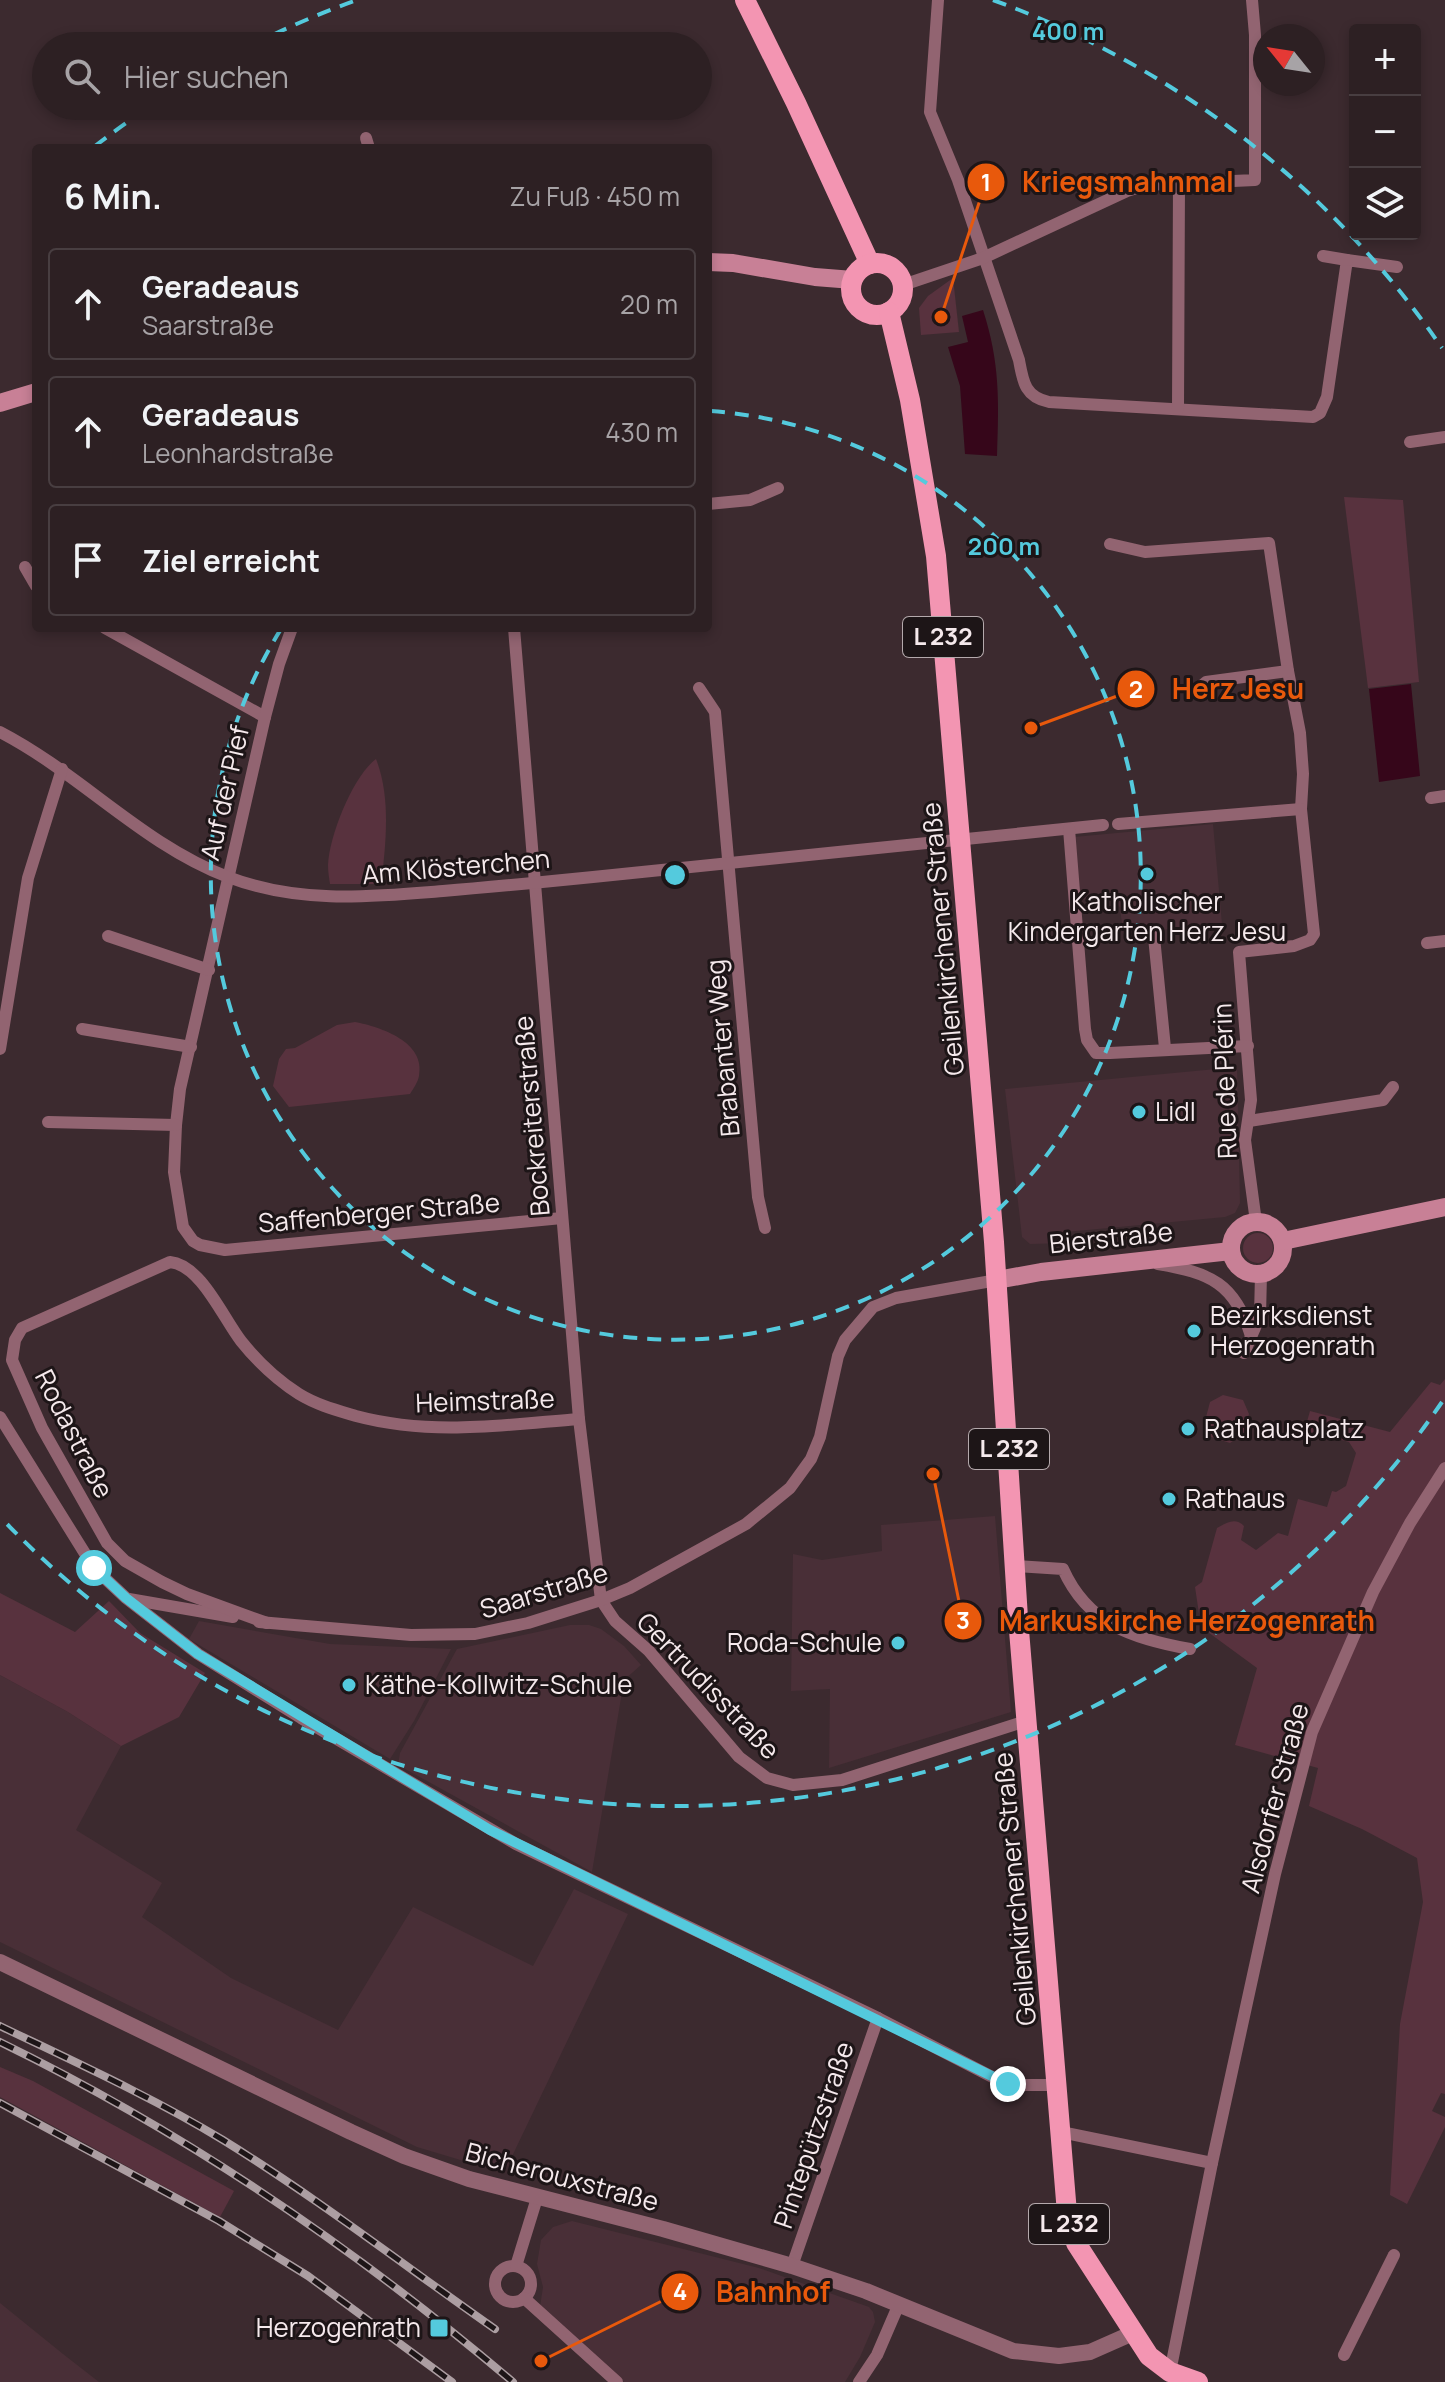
<!DOCTYPE html>
<html lang="de">
<meta charset="utf-8">
<style>
:root{--surface:#2d2023;--page:#392d30;--text:#f1f3f6;--muted:#a7a3a6;--line:#483e41}
body{margin:0;font-family:Manrope,sans-serif;background:var(--page);color:var(--text)}
.controls{position:absolute;right:24px;top:24px;display:grid;overflow:hidden;border-radius:8px;box-shadow:0 4px 12px #0003}
.controls button{width:72px;height:72px;display:grid;place-items:center;padding:0;border:0;border-bottom:2px solid var(--line);background:var(--surface);color:var(--text);font:40px sans-serif}
.compass{position:absolute;left:1253px;top:24px;width:72px;height:72px;border-radius:50%;background:var(--surface);box-shadow:0 4px 12px #0003;rotate:300deg}
.stop{position:absolute;width:24px;height:24px;margin:-18px;border:6px solid #54cadd;border-radius:50%;background:#fff}
.stop.end{background:#54cadd;border-color:#fff;box-shadow:0 2px 8px #0008}
.list{margin:0;padding:0;list-style:none}
h2{display:flex;justify-content:space-between;align-items:center;height:104px;margin:0;padding:0 32px;font-size:34px}
h2 small{font-size:26px;font-weight:400;color:var(--muted)}
.list li{display:grid;grid-template-columns:52px 1fr auto;gap:24px;align-items:center;box-sizing:border-box;height:112px;margin:0 16px 16px;padding:0 16px;border:2px solid var(--line);border-radius:8px}
.list b{display:block;font-size:30px;white-space:nowrap}
.list p{margin:0;font-size:26px;white-space:nowrap;color:var(--muted)}
.list em{font-size:26px;font-style:normal;color:var(--muted)}
.icon{flex:none;width:44px;height:44px;fill:none;stroke:currentColor;stroke-width:2;stroke-linecap:round;stroke-linejoin:round}
.map{position:relative;flex:none;width:1445px;height:2382px;overflow:hidden}
.search{position:absolute;background:var(--surface);box-shadow:0 4px 12px #0003;left:32px;top:32px;width:680px;height:88px;display:flex;align-items:center;gap:20px;box-sizing:border-box;padding:0 28px;border-radius:44px;color:var(--muted);font-size:30px}
.panel{position:absolute;background:var(--surface);box-shadow:0 4px 12px #0003;left:32px;top:144px;width:680px;height:488px;border-radius:8px}
.map>svg:first-child{display:block}
.built{fill:#492f37}
.green{fill:#58323e}
.water{fill:#36061a}
.lines{fill:none;stroke-linecap:round;stroke-linejoin:round}
.minor{stroke:#926471;stroke-width:12}
.tertiary{stroke:#926471;stroke-width:16}
.secondary{stroke:#c88096;stroke-width:18}
.primary{stroke:#f395b2;stroke-width:20}
.rail-casing{stroke:#ac9ea2;stroke-width:8}
.rail{stroke:#1d1517;stroke-width:5;stroke-dasharray:15;stroke-linecap:butt}
.route{stroke:#54cadd;stroke-width:10}
.ring{fill:none;stroke:#54cadd;stroke-width:4;stroke-dasharray:14 10}
.poi-dot{fill:#54cadd;stroke:#1d1517;stroke-width:3}
.labels{text-anchor:middle;stroke-width:6;stroke-linejoin:round;paint-order:stroke}
.shield{fill:#1d1517;stroke:#b4a9ac;stroke-width:2}
.shield-label{font-size:24px;font-weight:bold;fill:#f5e9ec}
.street-label{font-size:26px;fill:#f5e9ec;stroke:#1d1517}
.poi-label{font-size:26px;fill:#f5e9ec;stroke:#1d1517;text-anchor:start}
.centre{fill:#54cadd;stroke:#1d1517;stroke-width:4}
.ring-label{font-size:24px;text-anchor:middle;font-weight:bold;fill:#54cadd;stroke:#1d1517;stroke-width:6;stroke-linejoin:round;paint-order:stroke}
.leader{fill:none;stroke:#e8590c;stroke-width:3}
.callout-dot{fill:#e8590c;stroke:#1d1517;stroke-width:3}
.mark-label{font-size:24px;text-anchor:middle;font-weight:bold;fill:#fff}
.callout-label{font-size:28px;text-anchor:middle;font-weight:bold;fill:#e8590c;stroke:#1d1517;stroke-width:6;stroke-linejoin:round;paint-order:stroke}
</style>
<div class="map">
<svg width="1445" height="2382" viewBox="0 0 1445 2382">
<rect width="100%" height="100%" fill="#3c2a2f"/>
<!-- built -->
<g class="built">
<polygon points="1213,824 1222,924 1123,934 1120,907 1108,897 1079,900 1074,837"/>
<polygon points="1237,1067 1240,1203 1235,1213 1225,1217 1066,1232 1067,1243 1030,1244 1022,1237 1005,1089"/>
<polygon points="995,1516 1011,1712 829,1768 830,1689 791,1691 793,1554 822,1560 882,1551 881,1525"/>
<polygon points="199,1621 330,1644 451,1649 414,1721 390,1759 189,1639"/>
<polygon points="570,1625 589,1625 601,1629 624,1646 641,1665 624,1680 592,1872 398,1765 400,1753 457,1649"/>
<polygon points="0,1675 68,1712 121,1746 76,1830 162,1883 142,1917 231,1978 338,2030 413,1907 533,1966 574,1889 628,1914 504,2173 417,2147 0,1942"/>
<polygon points="572,2221 759,2268 869,2307 873,2312 875,2322 860,2357 845,2382 624,2382 540,2307 543,2287 537,2264 541,2240 553,2227"/>
<polygon points="0,2303 63,2354 99,2382 0,2382"/>
</g>
<!-- green -->
<g class="green">
<polygon points="953,278 959,332 921,335 919,308 928,296"/>
<polygon points="1344,497 1403,500 1419,682 1368,688"/>
<path d="M376 759C391 797 386 844 381 884H330C329 878 328 871 328 865 329 836 353 776 376 759Z"/>
<path d="M355 1022C381 1027 426 1042 419 1076 418 1082 413 1089 410 1094L289 1107 273 1086 279 1059 286 1049 295 1048 337 1025Z"/>
<circle cx="1258" cy="1248" r="15"/>
<path d="M1445 1379V2094L1441 2093 1432 2111 1445 2117V2127L1407 2204 1390 2195 1400 2024 1423 1902 1417 1858 1362 1829 1309 1806 1318 1768 1235 1745 1257 1668 1201 1627 1195 1587 1202 1582 1217 1528C1226 1523 1235 1517 1244 1526L1241 1540 1256 1550 1278 1533 1288 1536 1298 1499 1327 1507 1332 1491 1336 1492 1346 1486 1356 1453 1349 1442 1313 1432 1302 1439 1310 1411 1390 1432 1431 1382 1440 1385Z"/>
<polygon points="1223,1395 1243,1400 1249,1414 1243,1434 1230,1443 1211,1437 1204,1425 1210,1402"/>
<polygon points="0,1593 75,1632 109,1601 140,1633 205,1673 179,1717 121,1746 68,1712 0,1675"/>
<polygon points="0,2067 33,2081 234,2191 220,2217 0,2097"/>
</g>
<!-- water -->
<g class="water">
<path d="M983 310C1000 363 999 400 997 456L965 454 960 386 948 347 968 342 962 316Z"/>
<polygon points="1411,684 1420,776 1379,782 1369,689"/>
</g>
<g class="lines">
<!-- minor -->
<g class="minor">
<path d="M938 0 930 112 958 180 1019 360C1023 382 1025 397 1049 402L1313 417 1320 413 1327 397 1347 260 1397 267"/>
<polyline points="366,138 369,148"/>
<polyline points="1323,256 1347,260"/>
<polyline points="903,285 983,258 1127,191 1146,185 1255,180 1255,35 1252,0"/>
<polyline points="1178,409 1179,182"/>
<polyline points="1410,442 1445,437"/>
<polyline points="708,504 750,500 778,488"/>
<polyline points="1110,544 1145,552 1269,543 1288,671 1300,733 1303,774 1301,809 1314,934 1310,940 1294,946 1239,952 1251,1100 1245,1140 1256,1222"/>
<polyline points="25,567 36,586"/>
<polyline points="105,628 265,717"/>
<polyline points="292,628 279,664 265,717 180,1089 176,1125 174,1172 183,1227 193,1241 200,1245 225,1250 562,1218"/>
<polyline points="514,628 579,1419 601,1600 615,1621 649,1651 739,1757 767,1778 793,1785 842,1780 1026,1721"/>
<polyline points="699,688 715,712 758,1197 765,1228"/>
<polyline points="1193,693 1206,682 1288,671"/>
<path d="M0 732C81 774 142 844 228 877 299 904 369 897 443 891 493 887 543 882 593 877 763 861 933 841 1103 825"/>
<polyline points="1431,798 1445,796"/>
<polyline points="1118,824 1301,809"/>
<polyline points="1069,829 1085,1029 1087,1040 1096,1053 1110,1053 1248,1046"/>
<polyline points="108,936 209,970"/>
<polyline points="1154,937 1165,1048"/>
<polyline points="1427,943 1445,941"/>
<polyline points="82,1029 191,1047"/>
<polyline points="0,1049 28,878 62,769"/>
<polyline points="1249,1121 1383,1100 1393,1087"/>
<polyline points="48,1122 176,1125"/>
<path d="M1158 1264C1210 1273 1235 1283 1251 1336"/>
<polyline points="1244,1353 1260,1316 1261,1274"/>
<polyline points="0,1417 94,1568 126,1598 198,1654 301,1718 516,1844 878,2018 1002,2082 1013,2085 1058,2085"/>
<path d="M1016 1566 1063 1569C1088 1625 1134 1639 1190 1649"/>
<polyline points="129,1599 233,1617"/>
<polyline points="259,1622 411,1635 475,1634 528,1623 601,1600 630,1588 746,1524 790,1488 811,1459 820,1437 838,1356 845,1340 873,1307 896,1298 997,1280"/>
<path d="M267 1623 187 1594 162 1582 125 1561 107 1543 42 1428 12 1360 15 1340 22 1328 170 1262C201 1265 223 1318 241 1341 257 1361 277 1380 299 1394 317 1405 336 1410 356 1416 431 1436 503 1425 579 1419"/>
<polyline points="1061,2132 1212,2163"/>
<circle cx="513" cy="2284" r="18"/>
<polyline points="516,2266 537,2198"/>
<polyline points="792,2266 878,2018"/>
<polyline points="524,2298 617,2382"/>
<polyline points="1344,2355 1394,2255"/>
<polyline points="1170,2372 1212,2163 1275,1874 1312,1732 1373,1592 1410,1523 1445,1468"/>
<polyline points="859,2382 877,2355 899,2304"/>
</g>
<!-- tertiary -->
<polyline class="tertiary" points="0,1962 351,2132 404,2156 469,2179 663,2229 792,2266 866,2291 1013,2351 1059,2356 1090,2352 1133,2333"/>
<!-- secondary -->
<g class="secondary">
<polyline points="708,262 733,263 815,277 853,280"/>
<polyline points="0,403 36,392"/>
<circle cx="1257" cy="1248" r="26"/>
<polyline points="1283,1241 1445,1207"/>
<polyline points="997,1280 1041,1272 1231,1251"/>
</g>
<!-- primary -->
<g class="primary">
<polyline points="745,0 796,103 870,264"/>
<circle cx="877" cy="289" r="26"/>
<polyline points="889,312 910,400 936,556 994,1242 1018,1618 1067,2213 1076,2243 1149,2356 1170,2372 1198,2382"/>
</g>
<defs>
<g id="rail">
<path d="M0 2026C75 2062 152 2097 223 2140 317 2198 405 2266 495 2329"/>
<path d="M0 2042C185 2132 356 2249 513 2382"/>
<polyline points="0,2103 219,2221 308,2276 452,2382"/>
</g>
</defs>
<!-- rail casing -->
<use href="#rail" class="rail-casing"/>
<!-- rail -->
<use href="#rail" class="rail"/>
</g>
<g class="lines">
<!-- route -->
<polyline class="route" points="94,1568 126,1598 198,1654 490,1830 1008,2084"/>
</g>
<!-- distance rings -->
<g class="ring">
<path d="M711 411A465 465 0 1 1 281 629"/>
<path d="M1442 1402A931 931 0 0 1 5 1522M95 146A931 931 0 0 1 148 108M252 45A931 931 0 0 1 357 0M993 0A931 931 0 0 1 1442 348"/>
</g>
<!-- markers -->
<g class="poi-dot">
<circle cx="1147" cy="874" r="8"/>
<circle cx="1139" cy="1112" r="8"/>
<circle cx="1194" cy="1331" r="8"/>
<circle cx="1188" cy="1429" r="8"/>
<circle cx="1169" cy="1499" r="8"/>
<circle cx="898" cy="1643" r="8"/>
<circle cx="349" cy="1685" r="8"/>
<rect x="429" y="2318" width="20" height="20" rx="4"/>
</g>
<g class="labels">
<!-- shield labels -->
<g class="shield">
<rect x="903" y="617" width="80" height="40" rx="6"/>
<rect x="969" y="1429" width="80" height="40" rx="6"/>
<rect x="1029" y="2204" width="80" height="40" rx="6"/>
</g>
<g class="shield-label">
<text x="943" y="645">L 232</text>
<text x="1009" y="1457">L 232</text>
<text x="1069" y="2232">L 232</text>
</g>
<!-- street labels -->
<g class="street-label">
<text transform="translate(225 793) rotate(-77)" y="9">Auf der Pief</text>
<text transform="translate(456 867) rotate(-5)" y="9">Am Klösterchen</text>
<text transform="translate(943 939) rotate(-95)" y="9">Geilenkirchener Straße</text>
<text transform="translate(723 1048) rotate(-95)" y="9">Brabanter Weg</text>
<text transform="translate(1225 1081) rotate(-92)" y="9">Rue de Plérin</text>
<text transform="translate(532 1116) rotate(-95)" y="9">Bockreiterstraße</text>
<text transform="translate(379 1213) rotate(-5)" y="9">Saffenberger Straße</text>
<text transform="translate(1111 1238) rotate(-6)" y="9">Bierstraße</text>
<text transform="translate(485 1401) rotate(-2)" y="9">Heimstraße</text>
<text transform="translate(74 1434) rotate(63)" y="9">Rodastraße</text>
<text transform="translate(544 1591) rotate(-17)" y="9">Saarstraße</text>
<text transform="translate(708 1686) rotate(46)" y="9">Gertrudisstraße</text>
<text transform="translate(1275 1798) rotate(-75)" y="9">Alsdorfer Straße</text>
<text transform="translate(1015 1889) rotate(-95)" y="9">Geilenkirchener Straße</text>
<text transform="translate(814 2135) rotate(-71)" y="9">Pintepützstraße</text>
<text transform="translate(562 2177) rotate(15)" y="9">Bicherouxstraße</text>
</g>
<!-- poi labels -->
<g class="poi-label">
<text x="1147" y="911" text-anchor="middle">Katholischer<tspan x="1147" dy="30">Kindergarten Herz Jesu</tspan></text>
<text x="1155" y="1121">Lidl</text>
<text x="1210" y="1325">Bezirksdienst<tspan x="1210" dy="30">Herzogenrath</tspan></text>
<text x="1204" y="1438">Rathausplatz</text>
<text x="1185" y="1508">Rathaus</text>
<text x="882" y="1652" text-anchor="end">Roda-Schule</text>
<text x="365" y="1694">Käthe-Kollwitz-Schule</text>
<text x="421" y="2337" text-anchor="end">Herzogenrath</text>
</g>
</g>
<circle cx="675" cy="875" r="12" class="centre"/>
<g class="ring-label">
<text x="1068" y="40">400 m</text>
<text x="1004" y="555">200 m</text>
</g>
<!-- callouts -->
<path class="leader" d="M941 317L986 182M1031 728L1136 689M933 1474L963 1621M541 2361L680 2292"/>
<g class="callout-dot">
<circle cx="941" cy="317" r="8"/>
<circle cx="1031" cy="728" r="8"/>
<circle cx="933" cy="1474" r="8"/>
<circle cx="541" cy="2361" r="8"/>
<circle cx="986" cy="182" r="20"/>
<circle cx="1136" cy="689" r="20"/>
<circle cx="963" cy="1621" r="20"/>
<circle cx="680" cy="2292" r="20"/>
</g>
<g class="mark-label">
<text x="986" y="191">1</text>
<text x="1136" y="698">2</text>
<text x="963" y="1629">3</text>
<text x="680" y="2300">4</text>
</g>
<g class="callout-label">
<text x="1128" y="192">Kriegsmahnmal</text>
<text x="1238" y="699">Herz Jesu</text>
<text x="1187" y="1631">Markuskirche Herzogenrath</text>
<text x="773" y="2302">Bahnhof</text>
</g>
</svg>
<div class="controls">
<button>+</button>
<button>−</button>
<button><svg class="icon" aria-label="layers" viewBox="0 0 24 24"><path d="M12 4l9 5-9 5-9-5zM3 14l9 5 9-5"/></svg></button>
</div>
<svg class="compass" viewBox="-18 -18 36 36"><path d="M0-13l5 13h-10z" fill="#e53935"/><path d="M0 13l5-13h-10z" fill="#a7a3a6"/></svg>
<div class="stop" style="left:94px;top:1568px"></div>
<div class="stop end" style="left:1008px;top:2084px"></div>
<div class="search"><svg class="icon" aria-label="search" viewBox="0 0 24 24"><circle cx="10" cy="10" r="6"/><path d="M15 15l6 6"/></svg>Hier suchen</div>
<section class="panel">
<h2>6 Min.<small>Zu Fuß · 450 m</small></h2>
<ul class="list">
<li><svg class="icon" aria-label="ahead" viewBox="0 0 24 24"><path d="M12 20V5M6 11l6-6 6 6"/></svg><div><b>Geradeaus</b><p>Saarstraße</p></div><em>20 m</em></li>
<li><svg class="icon" aria-label="ahead" viewBox="0 0 24 24"><path d="M12 20V5M6 11l6-6 6 6"/></svg><div><b>Geradeaus</b><p>Leonhardstraße</p></div><em>430 m</em></li>
<li><svg class="icon" aria-label="arrive" viewBox="0 0 24 24"><path d="M6 21V4h12l-3 4 3 4H6"/></svg><div><b>Ziel erreicht</b></div></li>
</ul>
</section>
</div>
